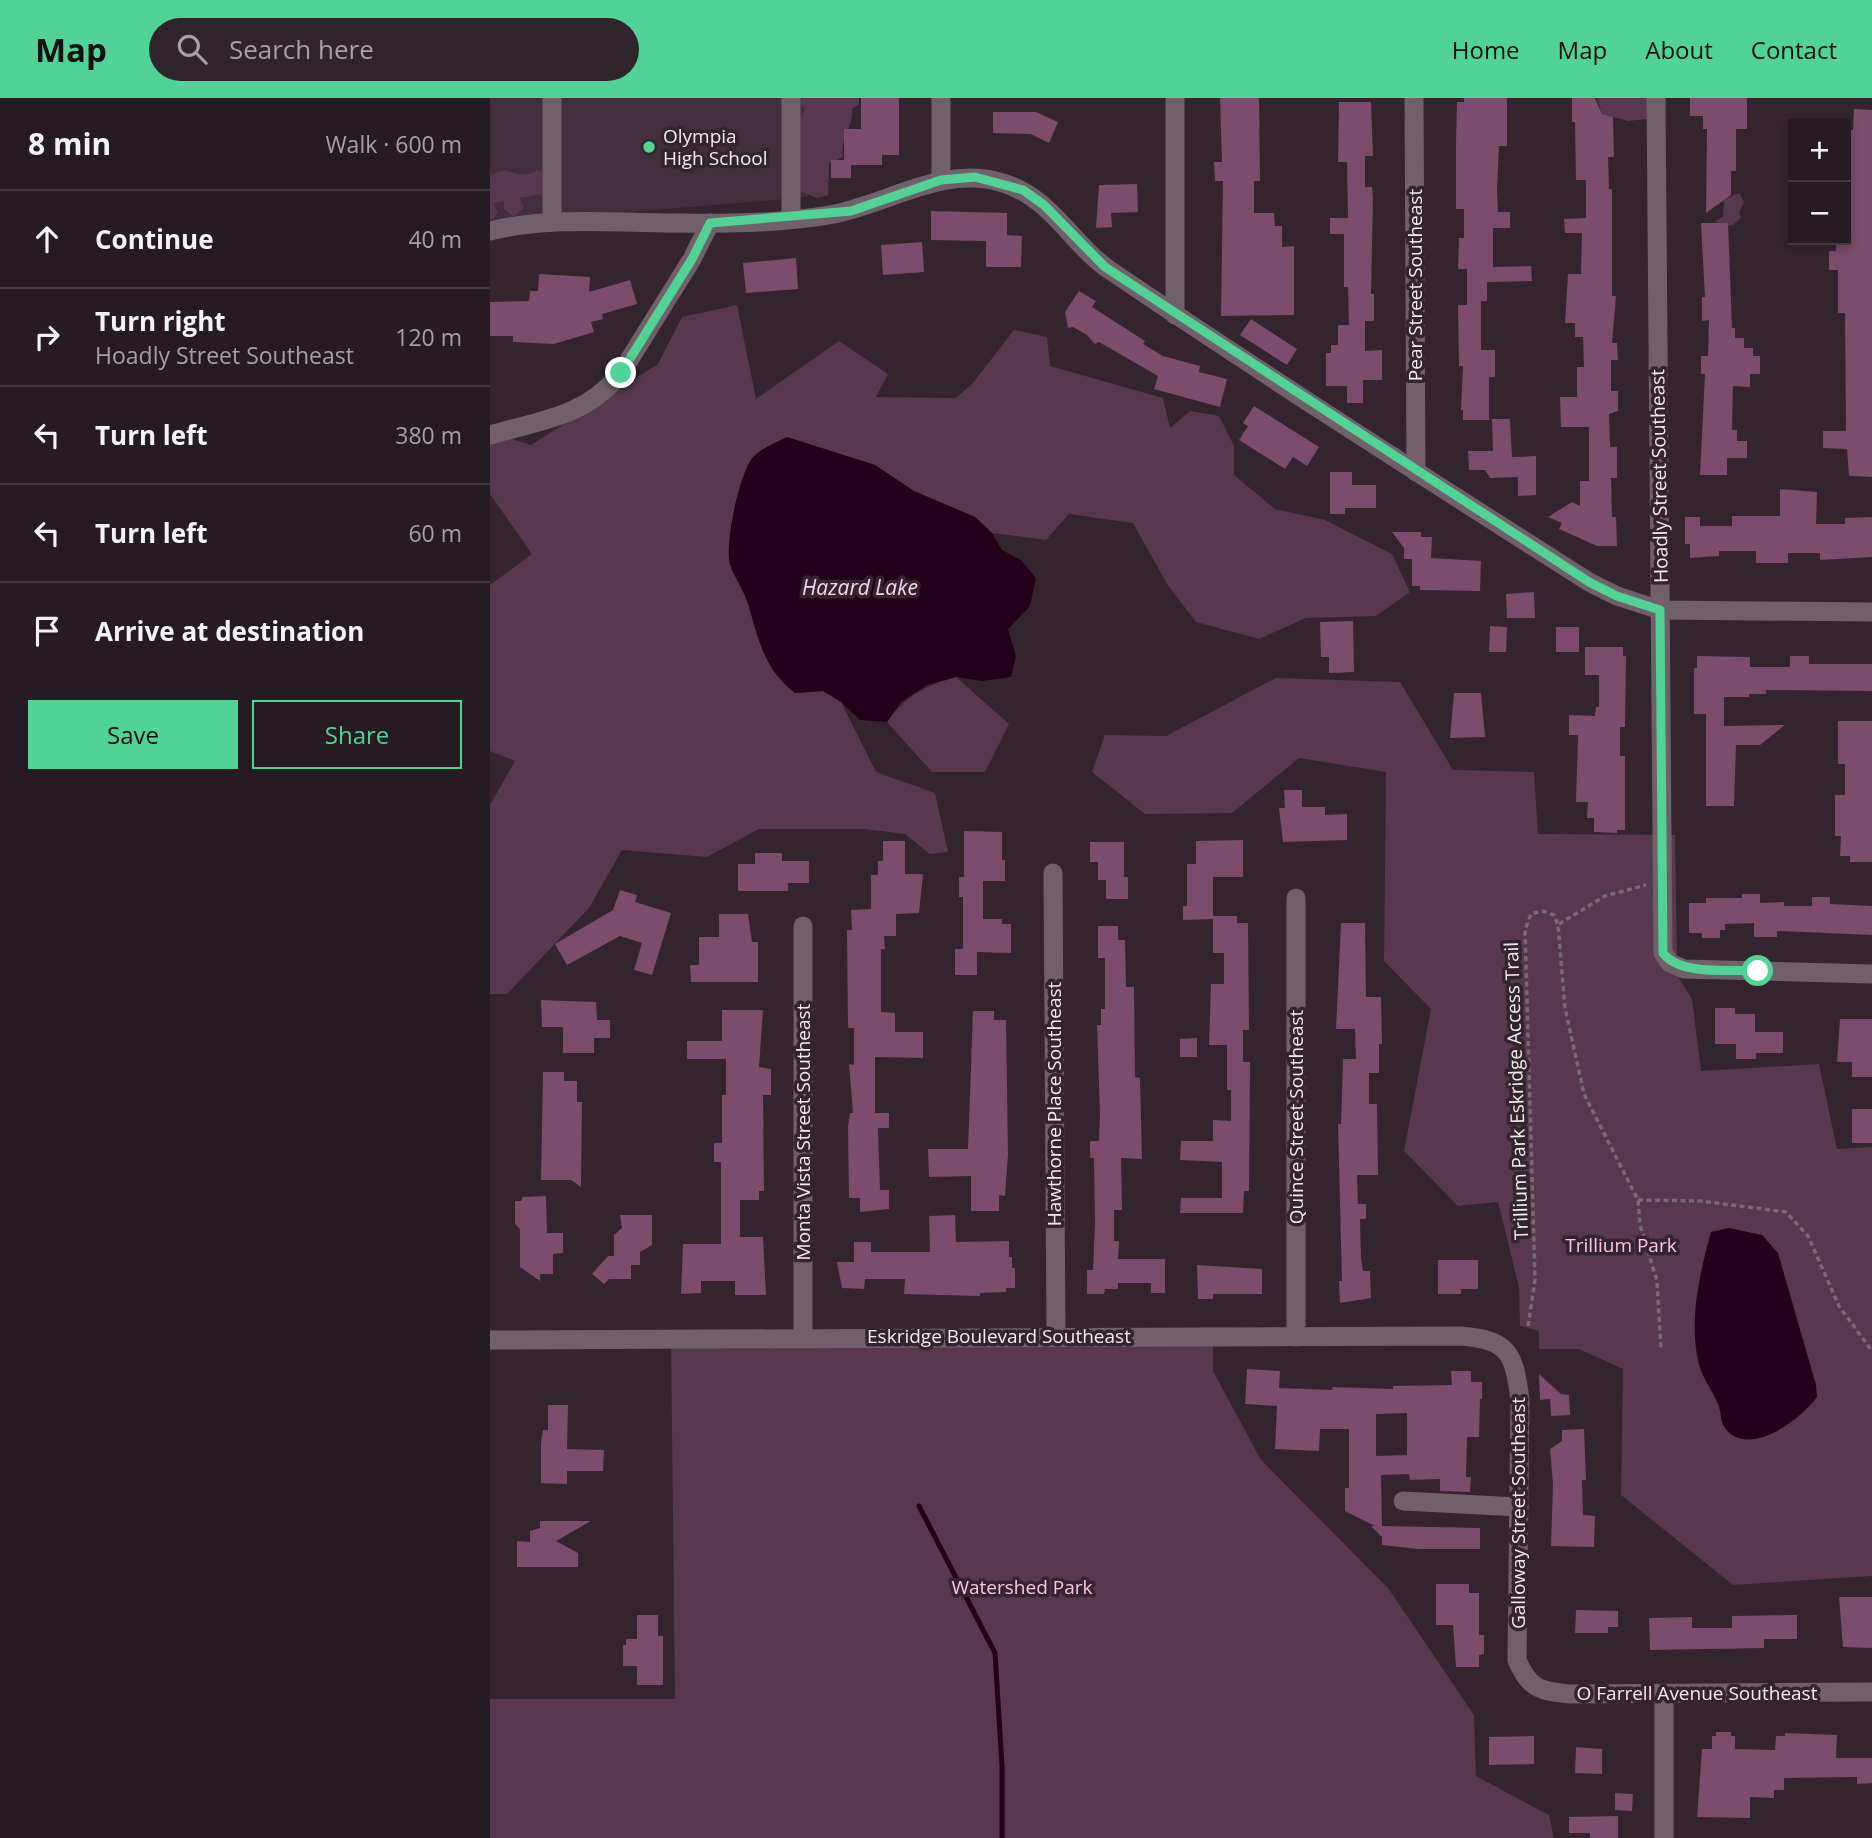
<!DOCTYPE html>
<meta charset="utf-8">
<style>
:root{--surface:#261b22;--page:#2e242a;--text:#f1f3f6;--muted:#a4a1a5;--line:#423940;--accent:#51d397}
body{margin:0;font-family:"Open Sans",sans-serif;background:var(--page);color:var(--text)}
.controls{position:absolute;right:21px;top:21px;display:grid;overflow:hidden;border-radius:0px;box-shadow:0 4px 10px #0003}
.controls button{width:63px;height:63px;display:grid;place-items:center;padding:0;border:0;border-bottom:2px solid var(--line);background:var(--surface);color:var(--text);font:35px sans-serif}
.stop{position:absolute;width:21px;height:21px;margin:-16px;border:5px solid #51d397;border-radius:50%;background:#fff}
.stop.end{background:#51d397;border-color:#fff;box-shadow:0 2px 7px #0008}
.list{margin:0;padding:0;list-style:none}
h2{display:flex;justify-content:space-between;align-items:center;height:91px;margin:0;padding:0 28px;font-size:30px}
h2 small{font-size:23px;font-weight:400;color:var(--muted)}
.list li{display:grid;grid-template-columns:46px 1fr auto;gap:21px;align-items:center;box-sizing:border-box;height:98px;padding:0 28px;border-top:2px solid var(--line)}
.list b{display:block;font-size:26px;white-space:nowrap}
.list p{margin:0;font-size:23px;white-space:nowrap;color:var(--muted)}
.list em{font-size:23px;font-style:normal;color:var(--muted)}
.actions{display:flex;gap:14px;padding:21px 28px}
.actions a{flex:1;padding:16px 0;border:2px solid var(--accent);border-radius:0px;text-align:center;font-size:24px;color:var(--accent)}
.actions .main{background:var(--accent);color:#111}
.icon{flex:none;width:38px;height:38px;fill:none;stroke:currentColor;stroke-width:2;stroke-linecap:round;stroke-linejoin:round}
.map{position:relative;flex:none;width:1382px;height:1740px;overflow:hidden}
header{display:flex;align-items:center;gap:42px;box-sizing:border-box;height:98px;padding:0 35px;background:var(--accent);color:#111}
header strong{font-size:33px}
nav{display:flex;gap:38px;margin-inline-start:auto;font-size:24px}
.search{width:490px;height:63px;background:var(--page);display:flex;align-items:center;gap:18px;box-sizing:border-box;padding:0 24px;border-radius:38px;color:var(--muted);font-size:26px}
main{display:flex}
aside{flex:1;background:var(--surface)}
.map>svg:first-child{display:block}
.built{fill:#432f3c}
.green{fill:#58384d}
.water{fill:#220019}
.lines{fill:none;stroke-linecap:round;stroke-linejoin:round}
.stream{stroke:#220019;stroke-width:5}
.building{fill:#7b4c6b;fill-rule:evenodd}
.path{stroke:#786a73;stroke-width:3.5;stroke-dasharray:5 3.5;stroke-linecap:butt}
.minor{stroke:#71606a;stroke-width:19}
.route{stroke:#51d397;stroke-width:9}
.poi-dot{fill:#51d397;stroke:#33242e;stroke-width:2.5}
.labels{text-anchor:middle;stroke-width:7;stroke-linejoin:round;paint-order:stroke}
.poi-label{font-size:19px;fill:#f3e9ef;stroke:#33242e;text-anchor:start}
.street-label{font-size:19px;fill:#f3e9ef;stroke:#33242e}
.park-label{font-size:19px;fill:#ffc2e9;stroke:#33242e}
.water-label{font-size:21px;font-style:italic;fill:#fed0ed;stroke:#33242e}
</style>
<header>
<strong>Map</strong>
<div class="search"><svg class="icon" aria-label="search" viewBox="0 0 24 24"><circle cx="10" cy="10" r="6"/><path d="M15 15l6 6"/></svg>Search here</div>
<nav><a>Home</a><a>Map</a><a>About</a><a>Contact</a></nav>
</header>
<main>
<aside>
<h2>8 min<small>Walk · 600 m</small></h2>
<ul class="list">
<li><svg class="icon" aria-label="ahead" viewBox="0 0 24 24"><path d="M12 20V5M6 11l6-6 6 6"/></svg><div><b>Continue</b></div><em>40 m</em></li>
<li><svg class="icon" aria-label="right" viewBox="0 0 24 24"><path d="M7 20v-9h11M14 6l5 5-5 5"/></svg><div><b>Turn right</b><p>Hoadly Street Southeast</p></div><em>120 m</em></li>
<li><svg class="icon" aria-label="left" viewBox="0 0 24 24"><path d="M17 20v-9H6M10 6l-5 5 5 5"/></svg><div><b>Turn left</b></div><em>380 m</em></li>
<li><svg class="icon" aria-label="left" viewBox="0 0 24 24"><path d="M17 20v-9H6M10 6l-5 5 5 5"/></svg><div><b>Turn left</b></div><em>60 m</em></li>
<li><svg class="icon" aria-label="arrive" viewBox="0 0 24 24"><path d="M6 21V4h12l-3 4 3 4H6"/></svg><div><b>Arrive at destination</b></div></li>
</ul>
<div class="actions"><a class="main">Save</a><a>Share</a></div>
</aside>
<div class="map">
<svg width="1382" height="1740" viewBox="0 0 1382 1740">
<rect width="100%" height="100%" fill="#33242e"/>
<!-- built -->
<polygon class="built" points="0,0 318,0 318,99 34,123 0,132"/>
<!-- green -->
<g class="green">
<path d="M313 0H369V6L362 11C364 29 349 41 353 59L339 65 338 97 327 100 310 93 304 78 311 64 306 55 311 35 308 26 315 11 310 5Z"/>
<polygon points="1107,0 1171,0 1157,21 1138,23 1112,16"/>
<path d="M14 72C27 76 34 80 48 72L57 76 60 85 51 96 29 100 34 109 24 119 14 111V103L3 106 8 115 0 123V77Z"/>
<polygon points="1249,95 1254,104 1249,115 1251,119 1243,127 1232,129 1225,123 1233,119 1234,102"/>
<polygon points="247,207 266,301 349,243 398,276 386,299 466,300 482,286 524,232 557,239 560,268 673,300 680,330 700,313 729,318 744,348 744,377 785,411 835,422 902,456 920,494 886,518 816,520 769,541 706,524 677,486 643,425 579,416 556,442 502,435 485,419 424,393 385,367 297,339 253,387 245,407 240,465 256,497 264,525 304,595 333,593 351,604 386,674 445,695 458,754 440,756 415,736 375,731 269,731 217,759 132,752 99,810 17,896 0,896 0,707 25,663 0,653 0,487 42,456 0,396 0,334 41,347 168,266 192,219"/>
<path d="M466 579 519 626 495 674H442L397 624C415 598 435 588 466 579Z"/>
<polygon points="786,580 910,584 963,672 1044,674 1048,736 1185,737 1187,863 1179,864 1202,901 1211,973 1329,966 1347,1051 1382,1049 1382,1478 1243,1487 1131,1397 1133,1271 1089,1251 1049,1251 1049,1233 1030,1228 1029,1189 1008,1104 968,1108 914,1053 941,911 894,863 896,674 809,660 742,715 655,716 602,674 615,637 676,638"/>
<polygon points="723,1239 723,1273 771,1362 898,1490 984,1617 986,1678 1059,1717 1064,1740 0,1740 0,1601 185,1601 181,1241"/>
</g>
<!-- water -->
<g class="water">
<path d="M297 339 385 367 424 393 485 419 502 435 512 452 531 462 546 480 540 508 518 531 526 558 521 579 492 583 466 579 437 587 411 604 397 624 370 622 351 604 333 593 305 595C274 571 269 543 258 506 254 492 245 481 240 467 234 448 250 371 264 358 272 350 287 344 297 339Z"/>
<path d="M1239 1130 1272 1137 1288 1155 1326 1287 1327 1299C1311 1321 1256 1364 1233 1327 1230 1321 1231 1312 1228 1306 1222 1291 1211 1279 1208 1262 1199 1221 1210 1174 1221 1134Z"/>
</g>
<g class="lines">
<!-- stream -->
<polyline class="stream" points="429,1408 505,1555 512,1668 512,1740"/>
</g>
<!-- building -->
<g class="building">
<polygon points="371,0 409,0 409,57 392,57 392,67 361,67 361,80 341,80 341,62 354,62 354,31 371,31"/>
<polygon points="730,0 769,0 770,83 764,83 764,115 784,115 785,128 792,128 792,149 804,148 804,217 731,218 733,83 725,83 724,64 732,64"/>
<polygon points="974,0 1017,0 1017,48 1009,48 1007,91 1008,114 1020,114 1020,130 1003,130 1003,169 1041,168 1042,183 997,184 997,203 991,203 991,252 1005,252 1005,279 999,279 999,322 973,322 973,312 971,312 973,268 969,268 968,207 977,207 977,171 968,171 969,140 974,140 974,111 966,111 966,44 967,4 974,4"/>
<polygon points="1082,0 1105,0 1112,16 1123,19 1124,59 1118,59 1119,91 1122,91 1122,198 1126,198 1122,245 1127,245 1128,262 1121,262 1121,293 1128,293 1128,313 1119,316 1120,349 1127,349 1127,380 1121,380 1122,419 1126,419 1127,448 1107,448 1069,431 1072,425 1058,419 1082,404 1090,408 1090,383 1099,383 1099,329 1071,329 1070,299 1087,299 1087,269 1094,269 1093,239 1085,239 1085,225 1075,225 1078,176 1091,176 1092,135 1075,135 1074,121 1096,120 1096,82 1086,82 1085,24 1082,24"/>
<polygon points="1200,0 1257,0 1257,31 1246,31 1246,73 1241,73 1241,97 1216,115 1217,31 1213,31 1213,18 1200,18"/>
<polygon points="849,4 881,4 883,58 875,58 875,89 882,89 883,99 881,196 884,196 884,223 875,223 875,253 892,252 892,282 873,282 873,305 857,305 857,288 836,288 836,255 841,255 841,247 848,247 848,227 859,227 858,189 854,189 854,136 840,136 840,120 858,120 857,64 848,64"/>
<polygon points="1364,11 1382,12 1382,379 1359,378 1357,351 1333,350 1333,333 1356,333 1355,215 1348,215 1348,172 1339,172 1339,153 1346,153 1346,142 1356,142 1356,32 1363,32"/>
<polygon points="503,14 546,14 568,24 559,45 541,36 503,35"/>
<polygon points="647,86 648,114 621,115 622,129 606,130 609,87"/>
<polygon points="441,113 517,115 517,137 532,138 531,169 496,169 496,143 441,142"/>
<polygon points="1211,125 1238,125 1242,230 1245,230 1245,240 1254,240 1254,250 1263,250 1263,258 1270,258 1270,276 1260,276 1260,289 1243,288 1242,332 1247,332 1247,343 1257,343 1257,360 1237,360 1237,377 1210,377 1215,276 1211,276 1211,258 1218,258 1219,222 1212,223 1212,199 1215,199"/>
<polygon points="432,144 434,174 393,177 391,147"/>
<polygon points="306,160 308,191 256,195 253,165"/>
<polygon points="49,176 100,179 99,194 140,182 147,206 112,216 113,221 101,224 104,234 64,246 23,244 23,238 0,238 0,204 39,203 40,193 48,193"/>
<polygon points="589,193 606,203 602,209 655,243 653,246 673,258 710,268 709,274 737,281 730,309 664,291 668,278 609,244 605,246 597,237 583,229 578,230 575,214"/>
<polygon points="761,221 807,251 797,267 750,237"/>
<polygon points="764,308 829,349 817,368 803,359 795,371 749,342 758,328 753,325"/>
<polygon points="1002,321 1020,321 1022,359 1046,358 1046,397 1028,398 1028,379 1000,380 995,372 979,372 978,353 1003,353"/>
<polygon points="840,374 862,374 862,387 886,387 886,410 855,410 855,416 840,416"/>
<polygon points="1290,391 1327,394 1326,426 1355,426 1355,420 1382,419 1382,459 1330,462 1330,455 1298,455 1298,465 1266,465 1266,453 1229,453 1229,458 1200,460 1200,446 1195,446 1195,419 1210,419 1210,428 1242,428 1242,418 1290,418"/>
<polygon points="902,434 931,434 931,439 942,439 941,460 991,463 990,493 930,492 930,488 922,488 922,461 914,461 914,450"/>
<polygon points="1044,494 1045,520 1017,520 1016,496"/>
<polygon points="863,523 864,574 839,575 839,559 831,559 830,524"/>
<polygon points="1000,528 1017,529 1016,554 999,554"/>
<rect x="1066" y="529" width="23" height="25"/>
<polygon points="1095,549 1133,549 1133,558 1136,558 1135,629 1130,629 1130,658 1135,658 1135,732 1127,732 1127,735 1104,734 1104,720 1097,720 1098,704 1086,704 1088,637 1079,637 1079,617 1105,618 1106,609 1109,609 1109,577 1095,577"/>
<polygon points="1207,558 1260,559 1260,569 1300,569 1300,558 1319,558 1319,566 1382,566 1382,593 1276,592 1276,596 1259,596 1259,599 1234,599 1234,628 1295,627 1270,647 1246,647 1244,708 1216,708 1216,616 1204,616 1204,570 1207,570"/>
<polygon points="964,595 991,595 995,639 960,640"/>
<polygon points="1348,623 1382,623 1382,764 1360,764 1360,758 1350,758 1351,738 1345,738 1345,697 1355,697 1355,666 1348,666"/>
<polygon points="794,692 812,692 812,709 835,709 835,717 857,716 857,742 793,744 789,710 795,710"/>
<polygon points="474,733 512,734 512,762 515,762 515,783 493,783 493,821 512,821 512,826 521,826 521,855 487,854 487,877 465,877 465,851 473,851 473,799 469,799 469,779 474,779"/>
<polygon points="753,742 753,779 723,779 723,818 747,818 747,825 758,825 759,932 753,932 753,964 760,964 759,1093 754,1093 753,1115 690,1115 691,1100 732,1100 732,1064 690,1062 691,1043 723,1043 723,1022 741,1023 741,992 737,992 737,947 719,947 721,886 734,886 734,855 723,855 723,821 693,822 693,808 697,808 697,766 706,766 706,743"/>
<polygon points="393,743 415,743 415,776 433,776 429,815 406,816 406,838 394,838 395,851 391,851 391,914 405,915 405,934 433,934 433,960 385,959 385,1015 399,1015 399,1030 388,1030 390,1092 399,1092 399,1111 370,1114 370,1100 359,1100 358,1028 360,1015 363,1015 359,966 364,967 364,930 358,930 357,832 362,832 361,812 381,811 381,777 388,777 388,763 393,763"/>
<polygon points="600,744 634,744 634,779 638,779 638,801 616,801 616,782 608,782 608,764 600,764"/>
<polygon points="265,755 292,755 292,763 319,763 319,785 298,785 298,793 248,793 248,766 265,766"/>
<polygon points="130,792 147,797 145,804 181,815 162,877 144,872 152,845 130,838 77,867 65,846 123,812"/>
<polygon points="1252,796 1270,796 1270,805 1294,804 1294,808 1322,808 1322,799 1340,799 1340,806 1382,808 1382,837 1287,833 1287,839 1264,839 1264,825 1235,826 1235,832 1230,832 1230,840 1212,840 1212,835 1199,835 1199,805 1216,805 1216,800 1252,800"/>
<polygon points="229,816 258,816 262,844 268,844 268,884 201,884 200,867 209,867 209,839 229,839"/>
<polygon points="851,825 875,825 876,899 891,899 892,946 889,946 889,975 879,975 879,1006 887,1006 888,1077 867,1077 868,1106 876,1106 876,1121 870,1121 871,1160 873,1173 880,1173 881,1200 850,1205 849,1183 852,1183 848,1026 851,1026 853,961 866,961 865,931 846,931"/>
<polygon points="608,828 628,828 628,842 635,842 636,889 644,889 645,979 650,980 652,1061 631,1060 632,1112 624,1112 624,1143 629,1143 628,1161 675,1161 675,1195 661,1195 661,1185 628,1185 628,1191 615,1191 614,1196 597,1196 597,1172 603,1172 605,1125 604,1060 600,1060 600,1043 609,1043 610,1016 607,927 611,927 611,911 615,911 615,860 608,860"/>
<polygon points="51,902 106,904 107,922 120,922 120,940 104,940 104,955 73,955 73,929 52,929"/>
<polygon points="1225,910 1245,910 1245,916 1265,916 1265,934 1293,934 1293,955 1266,955 1266,961 1246,961 1246,946 1225,946"/>
<polygon points="232,912 273,912 269,969 281,971 281,997 273,997 274,1093 269,1093 269,1102 250,1102 250,1139 273,1139 276,1197 245,1197 245,1183 211,1183 211,1195 191,1196 193,1146 231,1146 231,1064 224,1064 224,1045 232,1045 232,997 236,997 236,961 197,961 197,943 232,943"/>
<polygon points="483,913 504,913 504,922 516,922 518,1056 515,1098 509,1097 509,1113 481,1113 481,1078 439,1079 438,1051 478,1051"/>
<polygon points="1350,921 1382,921 1382,979 1362,979 1362,964 1347,964"/>
<polygon points="707,940 707,959 690,959 690,941"/>
<polygon points="53,974 74,974 74,983 87,983 87,1004 92,1004 91,1089 81,1082 51,1082"/>
<rect x="1362" y="1011" width="20" height="34"/>
<polygon points="56,1098 57,1135 73,1135 73,1155 63,1156 63,1176 50,1176 50,1183 30,1169 30,1131 25,1126 25,1103 31,1103 33,1099"/>
<polygon points="130,1117 162,1117 162,1147 150,1154 150,1167 141,1167 141,1181 119,1181 114,1186 102,1176 118,1158 124,1158 124,1137 132,1130"/>
<polygon points="465,1117 466,1144 519,1143 519,1159 522,1159 522,1170 525,1170 525,1190 516,1190 516,1194 490,1195 490,1198 414,1196 415,1181 375,1181 374,1191 352,1190 347,1164 364,1164 364,1144 381,1144 381,1154 440,1154 439,1118"/>
<polygon points="948,1162 988,1162 988,1191 971,1191 971,1196 948,1196"/>
<polygon points="707,1167 772,1171 772,1196 723,1196 723,1201 708,1201"/>
<path d="M757 1271 790 1273 789 1290 842 1292 843 1289 903 1291V1288L962 1287 961 1273H981V1284H992V1301H990L989 1339H977L976 1379H981L980 1394 950 1393V1381L920 1382 919 1376 891 1377 892 1428 990 1430V1451H928L892 1447V1439L881 1428H885L855 1413V1390H859V1331H830L829 1353 785 1351 787 1308 755 1306ZM917 1315V1357L886 1358V1316Z"/>
<polygon points="1049,1276 1071,1296 1079,1297 1080,1317 1061,1318 1060,1301 1050,1302"/>
<polygon points="58,1307 78,1307 77,1351 114,1352 113,1373 77,1373 77,1386 51,1385 51,1345 53,1332 58,1332"/>
<polygon points="1094,1331 1096,1382 1092,1382 1093,1417 1105,1418 1104,1449 1061,1448 1063,1386 1060,1351 1072,1343 1072,1332"/>
<polygon points="50,1423 101,1423 66,1443 88,1455 88,1469 27,1469 27,1443 40,1444 40,1433 50,1430"/>
<polygon points="946,1486 979,1486 979,1495 989,1495 989,1537 994,1537 994,1556 989,1557 989,1569 966,1569 963,1527 946,1527"/>
<polygon points="1349,1499 1382,1499 1382,1550 1353,1549"/>
<polygon points="1086,1512 1128,1513 1128,1529 1118,1529 1118,1535 1085,1535"/>
<polygon points="147,1517 168,1517 168,1538 173,1538 173,1587 147,1587 147,1568 133,1568 133,1547 136,1547 136,1541 147,1541"/>
<polygon points="1307,1517 1307,1541 1274,1541 1274,1550 1160,1552 1159,1520 1202,1519 1202,1530 1242,1530 1242,1518"/>
<polygon points="1226,1634 1241,1634 1241,1638 1245,1638 1245,1651 1285,1652 1286,1638 1295,1638 1295,1635 1347,1637 1346,1660 1382,1660 1382,1685 1367,1686 1367,1679 1294,1680 1294,1692 1284,1692 1284,1700 1260,1699 1260,1720 1207,1719 1212,1651 1222,1651 1222,1638 1226,1638"/>
<polygon points="1044,1638 1044,1666 999,1667 999,1639"/>
<polygon points="1086,1649 1112,1651 1112,1676 1085,1675"/>
<polygon points="1125,1695 1143,1696 1142,1713 1125,1712"/>
<polygon points="1128,1718 1128,1740 1100,1740 1100,1735 1079,1735 1079,1719"/>
</g>
<g class="lines">
<!-- path -->
<g class="path">
<polyline points="1069,826 1115,798 1156,787"/>
<polyline points="1148,1102 1211,1103 1296,1114 1318,1138 1349,1208 1382,1253"/>
<polyline points="1038,1228 1045,1182 1035,832 1041,816 1052,813 1064,817 1068,827 1075,910 1088,969 1094,996 1148,1102 1150,1127 1167,1183 1171,1252"/>
</g>
<!-- minor -->
<g class="minor">
<polyline points="62,0 62,123"/>
<polyline points="301,0 301,120"/>
<polyline points="685,0 685,217"/>
<polyline points="924,0 926,374"/>
<polyline points="1166,0 1173,855 1180,865 1194,871 1382,876"/>
<polyline points="451,82 451,0"/>
<path d="M0 133C63 118 127 125 191 125 240 126 291 125 339 117 398 107 452 66 513 85 562 100 581 146 621 173 779 280 939 382 1099 484L1127 498 1170 512 1382 514"/>
<path d="M0 337C52 322 95 319 131 275L202 161 220 125"/>
<polyline points="563,775 566,1238"/>
<polyline points="313,828 313,1239"/>
<polyline points="806,1239 806,800"/>
<path d="M0 1242 971 1238C1020 1242 1024 1256 1030 1302L1027 1562C1039 1591 1050 1593 1080 1596L1382 1594"/>
<polyline points="913,1403 1029,1409"/>
<polyline points="1174,1740 1174,1596"/>
</g>
</g>
<g class="lines">
<!-- route -->
<path class="route" d="M131 275 202 161 220 125 361 113 451 82 485 79 533 92 554 107 615 169 1099 484 1127 498 1170 512 1173 855C1190 878 1240 871 1268 873"/>
</g>
<!-- markers -->
<circle class="poi-dot" cx="159" cy="49" r="7"/>
<g class="labels">
<!-- poi labels -->
<g class="poi-label">
<text x="173" y="45">Olympia<tspan x="173" dy="22">High School</tspan></text>
</g>
<!-- street labels -->
<g class="street-label">
<text transform="translate(925 187) rotate(-90)" y="7">Pear Street Southeast</text>
<text transform="translate(1169 378) rotate(-91)" y="7">Hoadly Street Southeast</text>
<text transform="translate(1026 993) rotate(-92)" y="7">Trillium Park Eskridge Access Trail</text>
<text transform="translate(564 1006) rotate(-90)" y="7">Hawthorne Place Southeast</text>
<text transform="translate(806 1019) rotate(-90)" y="7">Quince Street Southeast</text>
<text transform="translate(313 1034) rotate(-90)" y="7">Monta Vista Street Southeast</text>
<text x="509" y="1245">Eskridge Boulevard Southeast</text>
<text transform="translate(1028 1415) rotate(-90)" y="7">Galloway Street Southeast</text>
<text x="1207" y="1602">O Farrell Avenue Southeast</text>
</g>
<!-- park labels -->
<g class="park-label">
<text x="1131" y="1154">Trillium Park</text>
<text x="532" y="1496">Watershed Park</text>
</g>
<!-- water labels -->
<g class="water-label">
<text x="370" y="497">Hazard Lake</text>
</g>
</g>
</svg>
<div class="controls">
<button>+</button>
<button>−</button>
</div>
<div class="stop" style="left:1268px;top:873px"></div>
<div class="stop end" style="left:131px;top:275px"></div>
</div>
</main>
